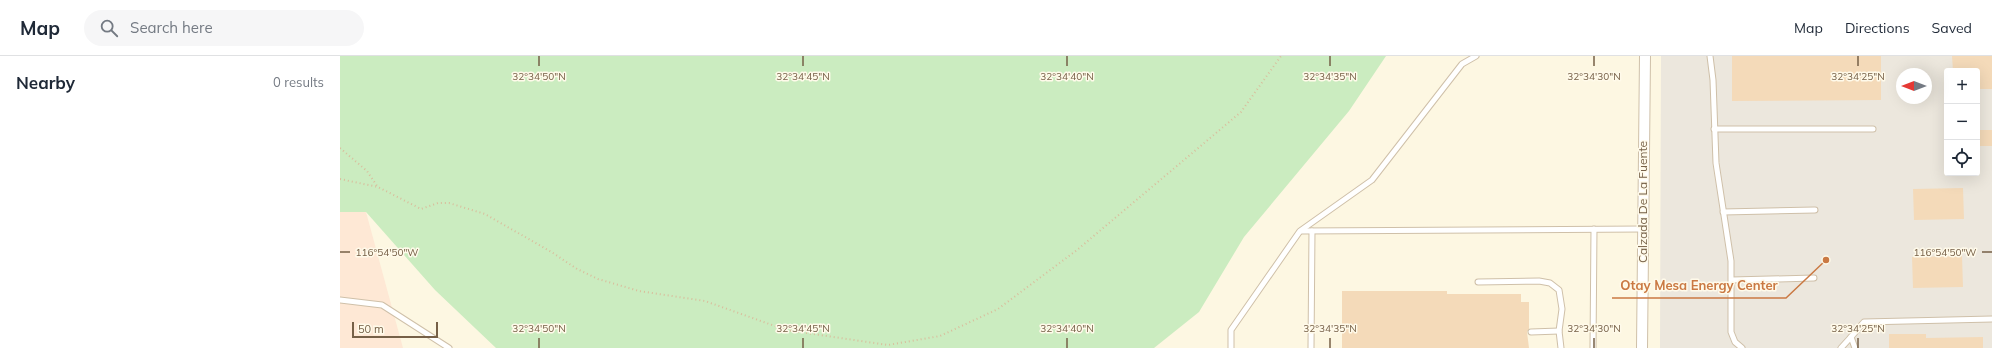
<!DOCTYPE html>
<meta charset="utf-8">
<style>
:root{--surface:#fff;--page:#f6f6f7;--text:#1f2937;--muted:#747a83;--line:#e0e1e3}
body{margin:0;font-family:Mulish,sans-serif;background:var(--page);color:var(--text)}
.controls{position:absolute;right:12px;top:12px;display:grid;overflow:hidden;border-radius:4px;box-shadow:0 4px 16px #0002}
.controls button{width:36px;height:36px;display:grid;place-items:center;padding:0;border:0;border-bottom:1px solid var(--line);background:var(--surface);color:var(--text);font:20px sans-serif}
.compass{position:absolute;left:1556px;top:12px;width:36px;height:36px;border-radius:50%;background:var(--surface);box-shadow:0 4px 16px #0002;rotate:270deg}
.scale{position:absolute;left:12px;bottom:10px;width:86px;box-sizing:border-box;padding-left:4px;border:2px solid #766047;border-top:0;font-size:11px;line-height:14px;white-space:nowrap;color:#766047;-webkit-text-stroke:3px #fffaea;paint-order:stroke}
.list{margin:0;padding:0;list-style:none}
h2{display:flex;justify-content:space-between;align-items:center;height:52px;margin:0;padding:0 16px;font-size:17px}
h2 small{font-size:13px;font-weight:400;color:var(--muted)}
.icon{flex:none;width:22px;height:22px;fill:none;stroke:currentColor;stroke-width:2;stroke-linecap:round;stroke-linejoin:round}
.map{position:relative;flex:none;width:1652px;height:292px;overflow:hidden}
header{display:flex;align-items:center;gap:24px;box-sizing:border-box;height:56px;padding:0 20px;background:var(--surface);border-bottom:1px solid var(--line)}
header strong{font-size:19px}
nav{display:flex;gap:22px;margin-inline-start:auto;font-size:14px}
.search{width:280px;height:36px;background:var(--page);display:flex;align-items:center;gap:10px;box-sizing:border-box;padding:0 14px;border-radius:22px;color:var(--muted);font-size:15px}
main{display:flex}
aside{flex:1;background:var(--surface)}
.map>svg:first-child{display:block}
.commercial{fill:#fee8d5}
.industrial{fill:#ece7dd;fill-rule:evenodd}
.green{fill:#cbecc0}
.building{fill:#f4dab9}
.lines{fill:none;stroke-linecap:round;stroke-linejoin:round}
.service-casing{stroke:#cfc0a9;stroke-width:7}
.minor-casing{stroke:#cfc0a9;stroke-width:12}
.path{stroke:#d9bd9c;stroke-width:2;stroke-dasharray:1 3;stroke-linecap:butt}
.service{stroke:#fff;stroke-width:5}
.minor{stroke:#fff;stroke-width:10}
.ticks{fill:none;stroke:#766047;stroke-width:1.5}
.labels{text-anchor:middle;stroke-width:3;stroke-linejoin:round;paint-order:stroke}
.street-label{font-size:12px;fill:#766047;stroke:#fffaea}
.ticks-label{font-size:10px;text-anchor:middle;fill:#766047;stroke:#fffaea;stroke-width:3;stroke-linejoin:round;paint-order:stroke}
.leader{fill:none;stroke:#ca7943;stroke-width:1.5}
.callout-dot{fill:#ca7943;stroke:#fffaea;stroke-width:1.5}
.callout-label{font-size:13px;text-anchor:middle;font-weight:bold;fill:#ca7943;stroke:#fffaea;stroke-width:3;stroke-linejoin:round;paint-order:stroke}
</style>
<header>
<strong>Map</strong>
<div class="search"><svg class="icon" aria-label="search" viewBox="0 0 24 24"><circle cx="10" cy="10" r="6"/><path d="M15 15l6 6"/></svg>Search here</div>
<nav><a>Map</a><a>Directions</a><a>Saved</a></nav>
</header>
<main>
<aside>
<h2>Nearby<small>0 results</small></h2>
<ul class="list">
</ul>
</aside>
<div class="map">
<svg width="1652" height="292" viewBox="0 0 1652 292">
<rect width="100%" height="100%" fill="#fdf7e2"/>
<!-- commercial -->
<polygon class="commercial" points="0,156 26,156 63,292 0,292"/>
<!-- industrial -->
<path class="industrial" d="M1321 0H1652V292H1320ZM1607 15H1637V117H1607ZM1562 18H1586V42H1562Z"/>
<!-- green -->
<polygon class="green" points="0,0 1046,0 1009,55 904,181 859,256 814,292 156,292 95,234 26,156 0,156"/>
<!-- building -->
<g class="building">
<polygon points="1392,0 1541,0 1541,44 1392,45"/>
<polygon points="1612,0 1652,0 1652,33 1637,33 1637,15 1613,15"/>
<rect x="1637" y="74" width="15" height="16"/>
<polygon points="1623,132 1624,163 1574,164 1573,133"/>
<polygon points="1622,200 1623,231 1573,232 1572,201"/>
<polygon points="1002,235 1107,235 1107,238 1181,238 1181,246 1189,246 1189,273 1187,276 1189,292 1002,292"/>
<polygon points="1549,278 1586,278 1586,282 1643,281 1643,292 1549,292"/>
</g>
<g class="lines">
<defs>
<g id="service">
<polyline points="1370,0 1373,24 1376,107 1391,205 1391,276 1395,286 1402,292"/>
<polyline points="1374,73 1533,73"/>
<polyline points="1383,156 1475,154"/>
<polyline points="961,175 1303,173"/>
<polyline points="1392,224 1474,222"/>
<polyline points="1138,226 1199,225 1210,227 1219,234 1222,253 1219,275 1221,292"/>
<polyline points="0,244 42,249 109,292"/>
<polyline points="1191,276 1219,275"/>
<polyline points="891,292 891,274 960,175 1032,124 1122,8 1136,0"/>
<polyline points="971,292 972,175"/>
<polyline points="1253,292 1254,173"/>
<polyline points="1501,292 1511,281"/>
<polyline points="1515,292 1511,281 1524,266 1652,263"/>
</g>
<polyline id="minor" points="1302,292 1305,0"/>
</defs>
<!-- service casing -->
<use href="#service" class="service-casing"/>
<!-- minor casing -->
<use href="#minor" class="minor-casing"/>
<!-- path -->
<g class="path">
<polyline points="0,92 27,115 37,130"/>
<polyline points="0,123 38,131 81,153 98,147 109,147 145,158 213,197 237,213 258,223 299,235 365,245 446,274 548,289 600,280 658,253 737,194 901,56 941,0"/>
</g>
<!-- service -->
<use href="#service" class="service"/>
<!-- minor -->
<use href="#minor" class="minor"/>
</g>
<!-- ticks -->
<path class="ticks" d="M199 0V10M463 0V10M727 0V10M990 0V10M1254 0V10M1518 0V10M0 196H10M1642 196H1652M199 282V292M463 282V292M727 282V292M990 282V292M1254 282V292M1518 282V292"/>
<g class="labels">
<!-- street labels -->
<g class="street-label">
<text transform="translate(1303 146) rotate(-90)" y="4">Calzada De La Fuente</text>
</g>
</g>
<g class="ticks-label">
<text x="199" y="24">32°34'50"N</text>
<text x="463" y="24">32°34'45"N</text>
<text x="727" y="24">32°34'40"N</text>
<text x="990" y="24">32°34'35"N</text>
<text x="1254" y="24">32°34'30"N</text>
<text x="1518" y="24">32°34'25"N</text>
<text x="1605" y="200">116°54'50"W</text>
<text x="47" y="200">116°54'50"W</text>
<text x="199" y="276">32°34'50"N</text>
<text x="463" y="276">32°34'45"N</text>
<text x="727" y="276">32°34'40"N</text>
<text x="990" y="276">32°34'35"N</text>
<text x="1254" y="276">32°34'30"N</text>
<text x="1518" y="276">32°34'25"N</text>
</g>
<!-- callouts -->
<path class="leader" d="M1486 204L1446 242H1272"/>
<circle class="callout-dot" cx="1486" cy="204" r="4"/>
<g class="callout-label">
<text x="1359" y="234">Otay Mesa Energy Center</text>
</g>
</svg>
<div class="controls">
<button>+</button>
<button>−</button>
<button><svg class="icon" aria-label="locate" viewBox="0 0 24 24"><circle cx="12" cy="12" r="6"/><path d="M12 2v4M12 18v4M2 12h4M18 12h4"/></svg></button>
</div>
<svg class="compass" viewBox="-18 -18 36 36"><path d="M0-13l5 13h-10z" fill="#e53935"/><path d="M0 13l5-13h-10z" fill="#747a83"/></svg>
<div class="scale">50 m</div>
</div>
</main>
